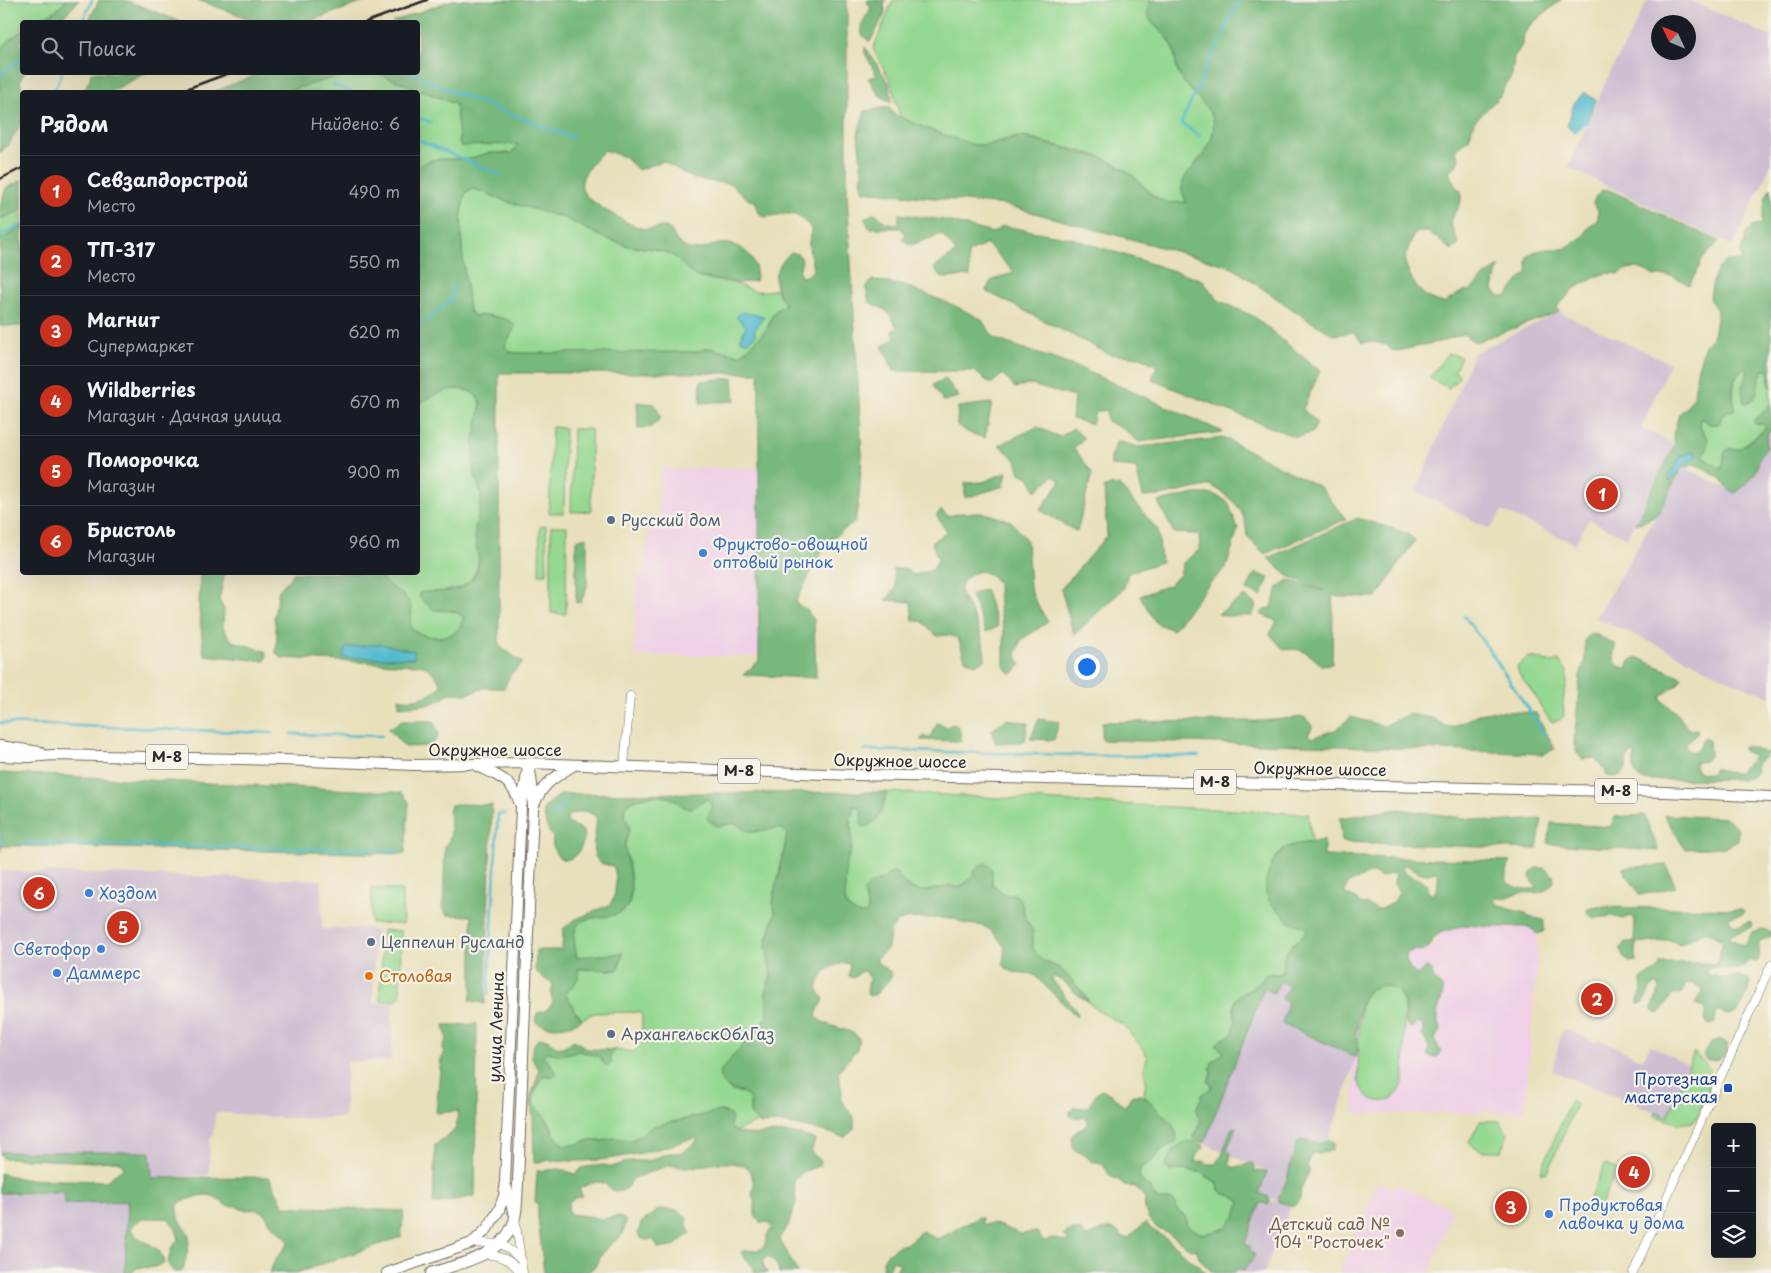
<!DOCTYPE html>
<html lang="ru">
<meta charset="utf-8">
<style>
:root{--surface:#171b24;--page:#20242c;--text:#f1f3f6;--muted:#9ea1a6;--line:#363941;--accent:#c8321e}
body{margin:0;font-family:"Playpen Sans",sans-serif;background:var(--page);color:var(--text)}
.controls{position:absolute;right:15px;bottom:15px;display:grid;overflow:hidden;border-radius:5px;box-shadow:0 5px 20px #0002}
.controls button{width:45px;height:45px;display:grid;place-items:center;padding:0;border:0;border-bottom:1px solid var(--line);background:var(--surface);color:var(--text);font:25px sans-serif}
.compass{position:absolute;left:1651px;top:15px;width:45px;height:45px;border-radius:50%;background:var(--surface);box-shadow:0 5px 20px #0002;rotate:314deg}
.you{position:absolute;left:1086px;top:666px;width:18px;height:18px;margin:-12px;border:4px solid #fff;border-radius:50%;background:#1a73e8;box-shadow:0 0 0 8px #1a73e833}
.badge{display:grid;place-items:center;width:32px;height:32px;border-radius:50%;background:var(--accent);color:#fff;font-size:16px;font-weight:700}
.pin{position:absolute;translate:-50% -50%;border:2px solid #fff;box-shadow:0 1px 5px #0006}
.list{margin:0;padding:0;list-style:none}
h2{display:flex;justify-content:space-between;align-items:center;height:65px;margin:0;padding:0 20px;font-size:21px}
h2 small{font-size:16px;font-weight:400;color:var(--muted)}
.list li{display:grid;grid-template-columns:32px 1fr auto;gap:15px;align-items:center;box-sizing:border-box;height:70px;padding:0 20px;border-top:1px solid var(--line)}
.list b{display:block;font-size:19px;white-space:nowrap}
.list p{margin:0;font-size:16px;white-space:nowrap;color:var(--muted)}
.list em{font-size:16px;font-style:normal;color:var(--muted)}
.icon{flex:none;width:28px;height:28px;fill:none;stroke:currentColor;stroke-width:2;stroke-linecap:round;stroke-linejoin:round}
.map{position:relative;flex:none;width:1771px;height:1273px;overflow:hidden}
.search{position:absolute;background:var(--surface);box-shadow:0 5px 20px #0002;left:20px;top:20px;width:400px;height:55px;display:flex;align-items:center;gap:12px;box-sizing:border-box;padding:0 18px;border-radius:5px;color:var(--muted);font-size:19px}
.panel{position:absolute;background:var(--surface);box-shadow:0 5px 20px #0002;left:20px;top:90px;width:400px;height:485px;border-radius:5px}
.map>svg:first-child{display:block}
.built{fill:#efd0e6}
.industrial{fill:#cdbed2;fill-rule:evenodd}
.green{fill:#94d891;stroke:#60825e}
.forest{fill:#77b87b;stroke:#517253;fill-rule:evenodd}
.water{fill:#51bace;stroke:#3e727c}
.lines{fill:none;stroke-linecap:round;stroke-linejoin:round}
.stream{stroke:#51bace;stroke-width:2.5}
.minor-casing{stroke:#6d6a5d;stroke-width:9}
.major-casing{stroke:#6d6a5d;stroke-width:12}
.minor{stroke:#fff;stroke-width:8}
.major{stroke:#fff;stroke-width:10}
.rail{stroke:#2b2b2b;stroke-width:2.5}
.service-dot{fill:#5c6f8a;stroke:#f7f3e8;stroke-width:2}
.shop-dot{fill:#3f7fe0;stroke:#f7f3e8;stroke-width:2}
.food-dot{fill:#e8710a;stroke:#f7f3e8;stroke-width:2}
.transit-dot{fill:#1a4fb4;stroke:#f7f3e8;stroke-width:2}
.education-dot{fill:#8d6e63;stroke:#f7f3e8;stroke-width:2}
.labels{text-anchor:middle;stroke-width:4.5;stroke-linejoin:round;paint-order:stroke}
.shield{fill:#f7f3e8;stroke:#686764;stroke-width:1}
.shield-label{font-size:15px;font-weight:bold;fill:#2b2b2b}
.service-label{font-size:16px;fill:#4e5e75;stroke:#f7f3e8;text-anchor:start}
.shop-label{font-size:16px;fill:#366cbe;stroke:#f7f3e8;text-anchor:start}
.street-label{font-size:16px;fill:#2b2b2b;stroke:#f7f3e8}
.food-label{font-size:16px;fill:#c56008;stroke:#f7f3e8;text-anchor:start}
.transit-label{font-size:16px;fill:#164399;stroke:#f7f3e8;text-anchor:end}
.education-label{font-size:16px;fill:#785e54;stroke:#f7f3e8;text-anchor:end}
</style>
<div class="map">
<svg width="1771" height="1273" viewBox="0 0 1771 1273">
<rect width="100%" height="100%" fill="#f7f3e8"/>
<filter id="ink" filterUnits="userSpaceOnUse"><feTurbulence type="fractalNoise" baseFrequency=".02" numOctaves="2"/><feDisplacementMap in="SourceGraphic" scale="10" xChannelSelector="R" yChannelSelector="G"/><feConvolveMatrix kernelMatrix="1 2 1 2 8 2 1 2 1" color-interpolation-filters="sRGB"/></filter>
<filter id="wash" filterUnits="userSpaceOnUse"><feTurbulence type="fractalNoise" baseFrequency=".0096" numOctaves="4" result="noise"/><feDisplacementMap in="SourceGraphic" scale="20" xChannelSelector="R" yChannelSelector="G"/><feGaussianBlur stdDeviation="1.12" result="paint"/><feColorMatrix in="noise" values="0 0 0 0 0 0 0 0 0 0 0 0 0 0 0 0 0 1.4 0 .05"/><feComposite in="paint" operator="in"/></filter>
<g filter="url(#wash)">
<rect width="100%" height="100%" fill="#e8e0bb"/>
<!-- built -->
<g class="built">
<polygon points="759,468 759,656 634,656 637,575 644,575 649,530 659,530 661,469"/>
<polygon points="1438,916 1538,916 1537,961 1525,1112 1354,1114 1351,974 1398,947 1437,945"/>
<polygon points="1378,1182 1392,1189 1396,1184 1453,1210 1429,1273 1339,1273"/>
</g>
<!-- industrial -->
<g class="industrial">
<path d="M1648 0H1690L1771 37V165L1733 246 1568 167 1609 75ZM1658 22H1688V52H1658Z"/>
<polygon points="1559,312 1670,363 1641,428 1674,444 1627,538 1589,519 1575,544 1502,511 1490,529 1416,491 1474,353"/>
<polygon points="1771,422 1771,697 1733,682 1666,649 1596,618 1684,467 1736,493"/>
<polygon points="0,871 322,880 322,929 371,928 371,931 376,931 376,936 374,937 373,1003 393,1003 391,1061 347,1062 344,1118 280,1118 216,1112 212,1138 210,1140 209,1175 152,1178 150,1152 0,1152"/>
<polygon points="1280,981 1289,986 1282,999 1288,1003 1282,1023 1356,1057 1329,1140 1321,1144 1306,1140 1295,1149 1287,1179 1280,1192 1278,1201 1259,1194 1267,1172 1204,1143 1264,988"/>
<polygon points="1566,1029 1597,1043 1598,1039 1643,1060 1650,1045 1689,1065 1668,1117 1552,1071 1562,1031"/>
<polygon points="64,1192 64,1204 128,1200 125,1273 0,1273 0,1193"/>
<polygon points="1261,1201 1268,1204 1270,1201 1279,1202 1291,1206 1265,1270 1265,1273 1234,1273 1237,1269 1251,1262 1254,1255 1248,1251 1245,1244"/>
</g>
<!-- green -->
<g class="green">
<polygon points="0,0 66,0 58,9 37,22 22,22 22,31 10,39 0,50"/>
<path d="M893 0H1150C1141 21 1165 30 1172 45 1176 54 1175 67 1179 75 1186 88 1215 111 1214 124 1213 146 1201 155 1190 171 1186 176 1184 182 1182 188L1186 202C1161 207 1156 197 1140 182 1130 173 1118 164 1105 159 1087 151 1066 148 1046 143 1038 141 1028 137 1020 137 1005 137 991 147 976 145 951 142 923 127 900 117L891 82 873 49Z"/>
<path d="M350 73H377L455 104 519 144 518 145 512 153C504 154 496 152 489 153 480 155 471 159 462 159 447 159 429 157 418 167V92H284Z"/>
<path d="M472 189 484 192 508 202 565 218 604 238 628 246 653 249 665 252 675 257 692 274 697 277C706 280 716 280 725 281 747 285 751 296 776 289L785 304 774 312 767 329 750 347 740 355 709 348 695 352 547 354 517 353 510 352 505 347 506 341 510 337V321L490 315 475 316 469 312C466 277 455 225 466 192Z"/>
<polygon points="22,210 22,227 0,240 0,219"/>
<polygon points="1448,353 1461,357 1454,371 1460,376 1449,388 1429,378"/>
<path d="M1745 368 1748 371 1746 379 1753 401C1759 391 1756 380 1764 370H1769L1771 406 1763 413 1758 425 1763 424 1766 427 1741 448C1737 450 1733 448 1729 449 1722 451 1725 463 1722 467L1718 468C1714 462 1709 464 1703 455L1705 436 1701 429 1699 421C1708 414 1720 421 1728 411 1739 397 1727 377 1745 368Z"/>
<path d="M450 389C463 390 475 389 481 403L474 445 473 465 481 496 477 549 480 559 476 570 471 580 462 587 436 593 425 592 419 593 449 611 459 613 463 616C464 641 425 642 411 628 409 620 413 612 410 604 404 589 383 590 381 573L418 572V404L442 391Z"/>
<polygon points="552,427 565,428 564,513 549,513"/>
<polygon points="573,429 591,429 591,511 571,512"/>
<polygon points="546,525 547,574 539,574 540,527"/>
<polygon points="551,526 567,526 566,614 551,613"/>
<path d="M1528 657 1541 659 1546 662 1559 661 1567 671V683L1563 701 1564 716 1560 720 1552 722C1544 714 1540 704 1534 694 1528 685 1519 678 1517 667Z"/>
<path d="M887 792 1308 814 1312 842C1279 846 1278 850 1266 880L1290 922 1303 926 1307 928 1306 933 1292 945 1284 959 1283 971 1278 975 1270 973C1264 977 1261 982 1256 986 1249 991 1240 992 1236 999 1227 1015 1249 1030 1222 1039L1224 1053 1214 1060 1210 1068 1212 1074 1208 1081 1212 1086 1211 1089C1206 1091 1197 1104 1197 1110 1196 1114 1200 1118 1201 1122L1193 1136 1195 1142 1176 1147 1166 1164 1169 1171 1182 1170 1200 1172 1216 1182 1219 1190 1224 1194 1230 1195 1240 1202C1238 1222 1219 1236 1199 1233L1188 1226C1186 1218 1186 1215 1178 1212L1172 1200 1160 1201C1154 1197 1154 1194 1150 1189 1145 1182 1136 1181 1140 1169L1153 1160 1162 1149 1174 1143 1177 1139 1172 1123 1145 1098 1144 1093 1146 1081 1144 1068 1147 1059 1145 1051 1123 1025 1099 1011 1089 1003 1084 993 1060 968 1043 961 1037 955 1033 948V932L1025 917 1021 901 1015 894 1006 895 992 884V879L975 870 971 878 960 887 956 888 948 886 922 892 905 885 895 872C888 873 884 881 876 881L865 896 868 911C861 919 853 911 846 905L844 898 845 864 851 850V818L854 806 861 808 863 815 861 823 880 814Z"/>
<path d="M657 795 676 800 684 807 692 808 706 799 712 803 710 814 720 826 735 823 755 832C766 830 779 823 787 834L783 856 780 864V872L775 888 773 904 775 912 766 945 771 975 766 991 768 1015 719 1073 731 1091 746 1094 750 1100V1114L757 1122 735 1132 729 1126 730 1122 726 1112 721 1111 654 1126 632 1140 615 1138 602 1141H587L574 1145H565L561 1143 554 1134 550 1123 533 1105C533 1086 540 1078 555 1069L543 1056 546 1051 564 1054 579 1051 601 1057 604 1064 615 1050 634 1052 642 1044V1014L639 1012 594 1013 582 1019 574 1010 571 1002 566 995 567 991 575 984 578 969 618 970 623 954 576 957C576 949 573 939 575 931 581 907 629 928 631 895 631 888 631 879 630 872 629 863 625 855 625 846 624 839 630 834 629 827 629 820 620 814 626 806 631 798 649 797 657 795Z"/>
<polygon points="372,888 402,890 403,924 371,923"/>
<polygon points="383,930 401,931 400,995 396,1001 380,1001"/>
<path d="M1384 985 1397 990 1404 1002V1078C1400 1108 1365 1110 1358 1079 1359 1064 1357 1007 1364 996 1368 988 1375 986 1384 985Z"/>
<polygon points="1694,1052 1711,1070 1703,1077 1709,1085 1709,1089 1697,1117 1693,1122 1678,1124 1653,1115 1655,1111 1668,1117"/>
<polygon points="1571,1100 1576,1105 1547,1173 1540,1173"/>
<polygon points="1480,1121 1500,1121 1508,1134 1501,1151 1482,1151 1469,1143"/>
<polygon points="1605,1164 1617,1169 1600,1208 1588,1202"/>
</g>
<!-- forest -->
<g class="forest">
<path d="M66 0H79C66 16 57 23 37 22L58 9Z"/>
<polygon points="99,0 125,0 181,22 88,22"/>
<polygon points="198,0 370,0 306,22 258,22"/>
<path d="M452 0H847V192L862 455 859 497 855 522 827 542 795 603 807 610 814 620 816 678 743 675 759 661V373H499V646L523 663 510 675 504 688H485L466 694 452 693 448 694 444 698 430 704 399 707V698C413 702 432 697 441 685 438 676 429 667 420 664L416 665 282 658 276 653 277 637 274 617 278 595 279 590 291 577 293 573H381C383 590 404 589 410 604 413 612 409 620 411 628 425 642 464 641 463 616L454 611 434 610 420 598 419 593C435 589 452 596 467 584 487 568 474 550 475 530 476 519 481 508 481 496 481 485 473 475 473 463 472 443 478 422 481 403 468 376 435 394 418 404V315L421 306 418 295V167C429 157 448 159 462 159 471 159 480 155 489 153 496 152 504 154 512 153L518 144 460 146 455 104 377 73 418 72V22H392ZM604 150 625 157 638 170 663 161 694 179 731 184 749 200 755 201 759 213 764 217C780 216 791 208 805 222 808 224 811 227 811 231 811 236 808 241 809 247 810 255 812 262 813 270L808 275 801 277 799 272 802 259 798 254 791 252C773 270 769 282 785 304L774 312 767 329 750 347 740 355 709 348 695 352 517 353 510 352 505 347C507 339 513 334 515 325 506 316 488 315 475 316L469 312C466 278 455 224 466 192L472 189 478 190 508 202 565 218 604 238 628 246 653 249 665 252 675 257 692 274 697 277 737 283 755 281C761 259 741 241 719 244 708 246 700 252 689 249 686 248 681 245 679 243 673 239 674 228 664 227 658 227 652 230 645 229 633 228 584 200 582 189 579 174 595 161 604 150Z"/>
<polygon points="868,0 886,0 884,3 885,13 870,42 862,35 861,25 871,8 867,2"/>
<path d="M1150 0H1561L1530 25 1524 34 1523 43 1514 58 1512 75 1498 98 1474 122 1469 139 1461 144 1456 151 1459 159 1456 166 1449 172 1455 186 1461 191C1462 211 1456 206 1450 222L1459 244 1453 250C1436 242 1434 226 1413 234 1412 243 1405 252 1405 260 1405 265 1408 270 1410 275 1417 292 1427 299 1444 303L1463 291 1471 290 1482 278 1500 266 1496 274 1493 290 1499 296 1506 297C1515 288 1515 281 1527 274 1528 270 1526 261 1528 257 1531 249 1556 248 1564 249L1584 236 1587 229 1598 219V210L1593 203 1596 196 1602 190H1609L1719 241 1701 261 1698 269 1689 285 1673 276H1654L1646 271 1637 268 1627 269 1618 274 1608 273 1600 275 1575 288 1557 307 1559 312 1475 342 1463 334 1442 341 1398 351 1391 350 1388 345 1369 341 1363 343 1353 332 1335 335 1308 320 1230 266 1005 205 863 191 861 182 862 173 858 133 865 111 888 107 895 115 936 132 974 145 991 144 1022 137 1106 159 1127 171 1155 198 1170 203 1186 202C1185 198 1181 192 1182 187 1183 174 1196 165 1203 156 1210 147 1217 127 1212 116 1206 103 1185 88 1179 74 1175 66 1176 54 1172 44 1163 27 1140 24 1150 0Z"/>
<path d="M22 31V41L20 43 22 47V72L24 73C19 79 20 86 24 92H22V122L9 144 0 153V50L10 39Z"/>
<polygon points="865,47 889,83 892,103 879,95 868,78 877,76 865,53"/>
<polygon points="264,72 350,72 350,73 284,92 213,92"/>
<polygon points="91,73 91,72 146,73 110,92 83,92 90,79"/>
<polygon points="22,180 22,210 0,219 0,207 6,188"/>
<path d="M1771 188V388L1769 383V370H1764C1755 381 1761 396 1749 403H1744L1742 387 1748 371 1744 368C1730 376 1732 394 1735 407L1733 411H1728L1721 417V421L1718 424H1709L1702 418 1699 421 1701 429 1708 439 1707 448 1703 456C1708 464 1714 462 1718 468H1722C1725 463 1722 451 1729 449 1733 448 1737 450 1741 448L1764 430 1766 427 1763 424H1754V420L1771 406V430L1767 435 1766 448 1759 458 1757 470 1744 486 1736 493 1729 490 1720 478 1695 464 1688 467H1682L1659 512 1646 521 1635 524 1675 444 1673 435 1679 414 1686 408 1694 396 1697 371 1705 345 1711 339 1714 331 1717 310 1710 300C1711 288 1715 264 1728 261 1732 260 1737 261 1741 261L1742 257 1740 254 1745 241V233L1752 227 1761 224 1766 196Z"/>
<polygon points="875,213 886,223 899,224 899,214 944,220 993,233 1003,226 1071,238 1202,280 1218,300 1253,316 1320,371 1303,409 1317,423 1312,433 1295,437 1152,380 1157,366 1141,357 1109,354 986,291 991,281 1014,272 987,244 968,253 970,276 942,278 934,268 956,252 942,234 911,245 901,239 906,235 901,228 869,228 865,218"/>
<polygon points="22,227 22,326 0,326 0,240"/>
<polygon points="872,280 906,286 953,305 981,319 995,339 1077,367 1223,432 1139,442 1122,428 1107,421 1106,410 1095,412 1092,424 1072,419 1074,397 1028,384 1015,388 1003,374 991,384 974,371 894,371 882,346 895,338 892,331 898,328 887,311 869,302 866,288"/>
<polygon points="733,378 735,401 700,403 701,381"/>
<polygon points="945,378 959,397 943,401 933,385"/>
<polygon points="637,402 655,404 661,418 651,427 638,429"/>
<polygon points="992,403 985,438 969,433 957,425 958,407"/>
<polygon points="1037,427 1060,437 1073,428 1084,438 1074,448 1092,473 1077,532 1040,510 1061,481 1053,476 1036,491 1030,478 1020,473 1016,460 999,445"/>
<path d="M1224 438 1320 487 1346 519 1265 554 1247 537C1246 508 1233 500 1211 485L1160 496 1143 497 1136 468 1111 466V457L1117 441 1138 447Z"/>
<polygon points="1007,472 1004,486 965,498 965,483 983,482"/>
<polygon points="1119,485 1158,530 1161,562 1128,573 1124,588 1074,635 1061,589 1107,536 1104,487"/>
<polygon points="1195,494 1213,494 1228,502 1238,529 1226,568 1209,584 1173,630 1156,623 1140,596 1169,585 1180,575 1183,563 1200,549 1199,534 1174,533 1158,502"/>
<path d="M941 510 948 516 961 513H984L1011 521 1027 541 1030 588 1035 600 1048 622 1021 640 1016 654 1021 665 1012 674 1004 667V632L999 607 998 583 991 575 981 571 971 574 963 581 960 592C972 614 985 634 985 660L975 664 965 659 958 638 948 635 937 636 922 621H913L911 602 886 600 896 588 893 569H905L914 575 933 570 938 559 932 542 947 532 936 515Z"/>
<path d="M1358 518 1406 533 1415 540 1377 597H1338L1332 595C1334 617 1332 641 1332 664L1321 665C1309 653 1301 647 1284 650L1270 634 1277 621 1260 614 1266 608 1271 609 1278 587 1288 580 1324 591 1288 576 1268 558Z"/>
<polygon points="587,537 587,587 581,602 576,603 576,540"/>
<polygon points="200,573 225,573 219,600 224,609 223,628 232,641 265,651 267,656 265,661 204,655 199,609"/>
<polygon points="1255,573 1269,578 1261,596 1247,590"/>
<polygon points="985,589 998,627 986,632 971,595"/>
<polygon points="1245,596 1256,605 1252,616 1225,616 1218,614"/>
<path d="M1590 634 1597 635 1616 645C1611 656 1614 668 1627 668L1630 661 1636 657 1682 677 1677 685 1661 696V700C1666 703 1677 713 1680 717 1683 722 1686 726 1690 730L1697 729 1698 733 1685 744 1688 751 1695 752C1700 749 1701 746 1702 740L1705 737 1709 741 1710 755 1705 761 1696 762 1695 766 1697 770 1703 773 1711 774 1715 768 1725 772 1737 773 1755 757 1744 751 1743 746C1754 746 1760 753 1769 753L1756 764 1757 771C1753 777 1750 778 1743 779L1642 780C1633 775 1632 766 1635 756L1633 752 1627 758C1626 762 1627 767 1625 770 1622 777 1612 778 1606 775V771L1595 758 1582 759 1577 752 1574 744 1580 676 1585 660V640Z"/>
<polygon points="1497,711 1536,713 1555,749 1543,754 1342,746 1102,740 1102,722 1262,721 1304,717 1311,724 1312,728 1308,735 1312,738 1337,729 1351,717 1384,726 1408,714 1432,718 1448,727 1453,727 1478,714"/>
<polygon points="1007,719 1028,723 1025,742 996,743 991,731"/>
<polygon points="1039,719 1059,722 1054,740 1030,739"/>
<polygon points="402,721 434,721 439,736 430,746 405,747 388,729"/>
<polygon points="937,723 943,725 944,728 953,724 959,727 962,741 920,740 924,736 927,737 932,736"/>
<polygon points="0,773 396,792 402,793 409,802 405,854 23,846 2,846 0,852"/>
<path d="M887 792C883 806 880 825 863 827L861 823 862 811 857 806H854C848 820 854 834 851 849 851 854 847 858 846 863 845 866 845 902 846 906 853 911 861 919 868 911L864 892C870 882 872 884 881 881 886 879 889 873 895 872 909 891 914 893 938 889 941 888 945 886 949 886 955 886 958 889 964 885 973 878 974 867 985 863 995 867 992 875 992 884L1006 895 1015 894 1021 901 1025 917 1033 932V948L1037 955 1043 961 1060 968 1086 997 1088 1001C1074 996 1068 980 1054 977L1051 978 1077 1012 1076 1016 1034 975C1022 970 1011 977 1003 964L1005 948C998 938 990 925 977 925 964 924 965 925 954 918H917L905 919 897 922 890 931 888 948 877 958V962L890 972 892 976 876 994 870 996 867 994 869 978 866 971H862L853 978 849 976 850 964 846 963C827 966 822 970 817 989L824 999 816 1014 817 1018C829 1029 852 1028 859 1038L857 1049 838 1072 842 1092 841 1100 854 1117V1129L845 1137 838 1136 828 1132 783 1123 761 1124 757 1122 750 1114V1099C739 1086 724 1096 719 1073L768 1015 766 991 771 975 766 945 775 912 773 904 775 888 780 872V864L783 856 787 834 782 829 779 828 751 832 743 829 735 823 717 826 708 820 707 817C711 813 713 805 709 800L706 799C701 802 695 808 689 808 683 808 681 805 677 801 666 792 641 796 630 802 617 809 630 820 629 829 629 836 624 841 625 847 626 864 633 879 630 896 626 930 580 906 575 931 573 939 576 949 576 957L623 953 618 970 578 969C581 981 574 984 567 991L566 995 571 1002 574 1010 582 1019C573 1028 544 1030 535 1021L537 1013 545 1011 551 1005 553 1002 551 994 553 986 552 982 542 978 535 970 536 950H562L563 929 574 920 611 904C616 894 618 876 613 866 609 865 604 865 601 863 586 853 599 829 596 816L586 811 571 814 566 819 568 823C572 826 578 826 582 830 591 843 565 877 554 849 552 845 553 841 553 837 546 830 545 819 543 810L553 799 563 794Z"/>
<path d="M458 804 492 805 485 1004 470 1000 472 989V916L447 915 443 910 445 846C458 831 445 821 451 805Z"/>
<polygon points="1399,809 1494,822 1542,819 1537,849 1342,842 1340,818"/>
<polygon points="1644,815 1659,851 1548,844 1551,823 1611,827 1614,817"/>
<polygon points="1664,815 1726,818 1737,827 1738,841 1725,847 1685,849"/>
<path d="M1324 840V856L1511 861 1506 872V881C1513 888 1527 891 1537 888L1530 877 1531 873 1536 868H1544L1553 875 1554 882C1541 899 1532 890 1516 894 1509 896 1505 899 1496 898L1494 901C1502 909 1515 910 1526 913L1528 917 1544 920V931L1538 934 1529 927H1490L1465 925 1440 933 1432 939 1429 947 1424 951C1400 947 1403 962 1416 975L1420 973 1426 967C1434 969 1431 972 1434 979 1436 982 1441 984 1442 988 1445 997 1436 1008 1437 1019 1437 1023 1440 1027 1441 1030L1437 1035 1435 1040 1441 1052 1437 1057H1431L1428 1055 1429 1046 1422 1036 1423 1025 1417 1023 1413 1027 1410 1028 1406 1024 1404 1002 1397 990 1384 985 1370 989 1361 1001 1358 1016 1356 1035 1358 1046 1356 1057 1282 1023 1288 1003 1282 999 1289 986 1280 981 1274 993 1264 988 1204 1143 1194 1139 1193 1136 1198 1130 1201 1122C1200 1118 1196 1114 1196 1110 1196 1107 1201 1100 1202 1094L1211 1088 1212 1086 1208 1081 1212 1074 1210 1068 1212 1062 1224 1053 1216 1044C1222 1037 1230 1038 1234 1031L1233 1027 1236 1021C1231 995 1238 999 1255 986 1260 983 1262 978 1266 974H1281C1285 968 1282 964 1284 958 1290 943 1298 943 1306 932L1307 928 1290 922 1269 901 1266 893V880L1273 861 1283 849 1294 845ZM1402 865C1414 865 1420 879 1434 872L1438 873C1438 881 1439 888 1433 894H1429L1427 883 1404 873ZM1373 873 1381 877 1393 873 1395 876 1394 884 1399 892 1394 902 1381 909 1377 910 1367 904 1361 905 1356 899 1345 894V891L1348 883C1354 881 1368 874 1373 873Z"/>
<polygon points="1666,865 1676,887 1640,895 1622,868"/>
<path d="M1597 907 1741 909 1744 911 1743 914 1730 917 1729 919 1732 924 1738 926 1750 921 1752 926C1746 932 1737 931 1730 936L1731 939 1745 946 1752 932 1763 929 1771 932V936L1760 941C1757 948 1761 954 1758 961L1755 962 1750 960C1733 979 1725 963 1707 969L1706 974 1726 978 1739 976 1749 979 1750 982C1747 993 1744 1013 1729 1015 1725 1015 1721 1012 1717 1011L1716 1013 1715 1023 1710 1025 1705 1021 1706 1012 1704 1007 1695 1004 1703 990V988L1690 983 1685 985 1683 993 1672 995 1660 1013H1655L1652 1009 1658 994 1659 987 1655 984 1649 990 1644 1003 1639 1004 1637 1003 1642 990 1641 980C1648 972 1659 975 1660 963H1710L1711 966 1719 961 1720 952 1723 941 1706 931 1680 944 1670 940 1645 943 1640 942 1636 944V961L1629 962 1623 956 1620 948 1625 943 1634 941 1635 919 1631 916 1622 919 1612 916 1595 918 1590 916 1587 912 1588 909Z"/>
<polygon points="477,1024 475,1196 433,1204 435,1145 456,1129 458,1111 436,1113 441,1059 444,1055 443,1046 447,1039 444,1025"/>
<path d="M539 1038 547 1039 558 1048 563 1047 574 1040 587 1049 615 1050 609 1058 612 1062 610 1065 607 1066 604 1064 601 1057 579 1051 561 1055 546 1052 543 1056 557 1073 551 1077 544 1075C537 1081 533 1095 533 1105L547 1120 554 1134 561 1143 565 1145H574L588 1141H602L615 1138 632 1140 654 1126 721 1111 730 1115 732 1118 730 1126C737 1140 769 1132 783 1133 795 1133 805 1136 815 1140L811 1152 821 1161 820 1165 803 1172 794 1180 796 1203 788 1226 779 1238 798 1273H779C778 1265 774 1258 766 1256L763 1264 767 1273H755C752 1264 744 1260 741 1252 747 1249 758 1253 764 1246 767 1242 765 1235 772 1228L767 1222H760L755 1216V1204L752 1193 754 1185 750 1170 744 1165 732 1163H720L684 1168 670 1165 636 1177C629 1181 629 1188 621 1191 611 1194 608 1182 599 1182 593 1182 585 1186 579 1188L582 1196 575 1198 569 1203 568 1211 570 1214 588 1216 601 1219 619 1216 626 1221 623 1234 605 1249 595 1266 587 1273H544L538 1217V1205L535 1202 537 1171 559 1169 576 1174 582 1168 586 1167 604 1165 612 1167 630 1161H648L668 1153H682L696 1142 698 1138C686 1139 677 1144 665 1147 632 1156 591 1164 556 1160 549 1159 541 1163 534 1162L533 1118 530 1098 537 1078 539 1069C529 1060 530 1047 539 1038Z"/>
<path d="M1719 1039 1727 1043C1729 1057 1718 1061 1706 1060L1703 1055 1710 1044Z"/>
<path d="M1101 1090 1111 1094 1124 1106 1128 1103 1131 1096C1146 1090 1153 1107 1162 1115 1169 1123 1179 1129 1176 1142L1162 1149 1153 1160 1140 1169C1137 1177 1143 1185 1150 1188V1191C1158 1204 1161 1199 1172 1200L1176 1204 1178 1212C1186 1215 1186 1218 1188 1226L1201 1234 1222 1230 1236 1216 1240 1202 1230 1195 1224 1194 1219 1190 1216 1182 1200 1172 1182 1170 1169 1171 1165 1166C1172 1154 1178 1139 1195 1142 1198 1143 1201 1144 1203 1145L1204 1148 1196 1156 1195 1162 1203 1161 1208 1164H1215L1222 1155 1231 1129 1236 1127 1227 1149 1231 1153 1229 1164C1236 1172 1244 1164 1252 1163L1254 1165 1255 1171 1267 1172 1259 1193 1269 1197 1270 1201 1268 1205 1261 1202 1245 1243 1251 1247 1249 1251 1255 1255C1252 1261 1247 1265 1244 1271L1237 1269 1234 1273H1213L1199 1258 1197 1250C1187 1250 1181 1241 1173 1236 1169 1233 1164 1232 1159 1229 1148 1222 1143 1210 1145 1198L1136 1187 1126 1186 1117 1179 1111 1177C1105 1170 1104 1160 1092 1162 1089 1160 1087 1156 1083 1154 1076 1150 1071 1151 1072 1141 1072 1137 1071 1136 1074 1133 1079 1129 1084 1129 1088 1124L1084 1117 1072 1118 1070 1116V1111L1074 1107 1081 1108 1089 1107 1095 1095Z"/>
<path d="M1302 1140C1308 1141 1318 1145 1323 1143 1329 1141 1329 1139 1334 1142L1332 1150 1319 1154 1312 1153 1307 1167 1310 1170 1301 1188 1300 1199 1294 1206 1279 1202C1278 1193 1285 1187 1287 1179 1290 1167 1293 1155 1297 1143Z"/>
<path d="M0 1152H150L152 1178 269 1177 284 1206 404 1211 401 1237 296 1273H269L276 1259 288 1244 287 1238C282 1234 276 1230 272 1225 268 1221 267 1215 263 1212 254 1206 246 1214 236 1206H226C210 1188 199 1196 179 1203 172 1216 185 1224 189 1236 190 1243 185 1262 183 1269L178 1272H174L168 1264 171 1249 179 1238 175 1227 168 1218C152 1219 140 1214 131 1229 142 1248 160 1240 164 1263L155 1267 136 1268 132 1273H125L128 1201 64 1204V1192L0 1193V1173L23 1179 106 1181 124 1168 119 1161 93 1162 3 1158Z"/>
<path d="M659 1209 677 1210 687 1218V1226L691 1234C685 1236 683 1239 678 1243 673 1248 665 1248 658 1248L654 1240C647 1239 642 1242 638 1234L641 1223Z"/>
<path d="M978 1217 982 1218V1222L984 1225 993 1223 1021 1234 1037 1232 1043 1241H1046L1051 1238 1068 1242V1238L1063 1235C1071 1229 1081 1226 1086 1237 1099 1232 1113 1222 1122 1237L1128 1238 1146 1222 1151 1229 1167 1239 1206 1273H895L900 1263 893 1260 889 1268 882 1269 883 1261 886 1255 898 1246 906 1244 922 1231 937 1239C946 1235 955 1231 963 1225 969 1222 973 1222 978 1217Z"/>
</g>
<!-- water -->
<g class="water">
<polygon points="1584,92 1596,100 1586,124 1575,133 1567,126 1574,103"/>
<polygon points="741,312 764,316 754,331 756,335 748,343 740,339 746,326 736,317"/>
<polygon points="1695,451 1697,456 1686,464 1670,481 1667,478 1681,456"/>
<polygon points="380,644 414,651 414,658 343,658 345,648"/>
</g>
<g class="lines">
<!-- stream -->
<g class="stream">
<polyline points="77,22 84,18 92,0"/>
<polyline points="410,72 454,92 573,138"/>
<polyline points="0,75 22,58"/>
<polyline points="333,85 354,92"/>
<polyline points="54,92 62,72"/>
<polyline points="418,117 431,122"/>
<polyline points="1200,136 1181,123 1239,0"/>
<polyline points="418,140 500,175"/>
<polyline points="0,235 22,225"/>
<polyline points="418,325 427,320 452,299 453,286"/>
<polyline points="1464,616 1490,651 1545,735"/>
<polyline points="0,723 272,733"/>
<polyline points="291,734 382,736"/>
<polyline points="865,750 1113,756 1199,756"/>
<polyline points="551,816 568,802"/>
<polyline points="0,842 4,842"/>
<polyline points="22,843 398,850"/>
<polyline points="488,995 498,814 505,814"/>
</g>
</g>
</g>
<g filter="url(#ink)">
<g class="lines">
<defs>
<g id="minor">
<polyline points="624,767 630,696"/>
<polyline points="515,1218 523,1273"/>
<path d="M472 1243C499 1243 502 1241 522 1261"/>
<path d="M486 1254C500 1256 513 1260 520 1273"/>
<polyline points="1633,1273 1771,965"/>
</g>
<g id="major">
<polyline points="0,746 40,752"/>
<polyline points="0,756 30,757 53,755 281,760 415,765 529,763 854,775 1666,792 1771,797"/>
<path d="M477 766C498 776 512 779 520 804"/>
<path d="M534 805C543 783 555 777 574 765"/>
<polyline points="513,1211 505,1182 521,808 528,768"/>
<polyline points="387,1273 472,1243 487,1229 499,1210 504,1196 505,1188"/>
<path d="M431 1273C461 1263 503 1256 514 1221 518 1209 517 1195 518 1182L533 808 532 785 529 763"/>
</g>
</defs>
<!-- minor casing -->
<use href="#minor" class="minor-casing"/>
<!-- major casing -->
<use href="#major" class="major-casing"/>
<!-- minor -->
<use href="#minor" class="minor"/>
<!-- major -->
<use href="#major" class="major"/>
<!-- rail -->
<g class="rail">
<polyline points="366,22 427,0"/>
<polyline points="178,92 232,72"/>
<polyline points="0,179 22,168"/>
</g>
</g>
</g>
<!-- markers -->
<g class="service-dot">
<circle cx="611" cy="520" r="5"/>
<circle cx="371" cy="942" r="5"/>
<circle cx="611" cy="1034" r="5"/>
</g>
<g class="shop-dot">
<circle cx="703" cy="553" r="5"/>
<circle cx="89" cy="893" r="5"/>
<circle cx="101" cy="949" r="5"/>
<circle cx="57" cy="973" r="5"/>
<circle cx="1549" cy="1214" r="5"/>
</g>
<circle class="food-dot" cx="369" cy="976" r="5"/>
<rect class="transit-dot" x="1723" y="1083" width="10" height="10" rx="2.5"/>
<circle class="education-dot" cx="1400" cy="1233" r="5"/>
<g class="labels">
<!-- shield labels -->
<g class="shield">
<rect x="146" y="744.5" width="42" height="25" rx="4"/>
<rect x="718" y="758.5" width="42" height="25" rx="4"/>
<rect x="1194" y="769.5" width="42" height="25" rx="4"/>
<rect x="1595" y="778.5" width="42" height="25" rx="4"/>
</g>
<g class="shield-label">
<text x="167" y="762">М-8</text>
<text x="739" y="776">М-8</text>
<text x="1215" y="787">М-8</text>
<text x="1616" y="796">М-8</text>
</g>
<!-- service labels -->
<g class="service-label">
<text x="621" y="526">Русский дом</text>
<text x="381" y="948">Цеппелин Русланд</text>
<text x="621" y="1040">АрхангельскОблГаз</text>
</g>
<!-- shop labels -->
<g class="shop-label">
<text x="713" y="550">Фруктово-овощной<tspan x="713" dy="18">оптовый рынок</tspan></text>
<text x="99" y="899">Хоздом</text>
<text x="91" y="955" text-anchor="end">Светофор</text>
<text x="67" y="979">Даммерс</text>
<text x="1559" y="1211">Продуктовая<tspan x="1559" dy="18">лавочка у дома</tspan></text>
</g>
<!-- street labels -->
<g class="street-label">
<text x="495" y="756">Окружное шоссе</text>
<text transform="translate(900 761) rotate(1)" y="6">Окружное шоссе</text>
<text transform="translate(1320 769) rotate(1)" y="6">Окружное шоссе</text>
<text transform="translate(496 1027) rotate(-88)" y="6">улица Ленина</text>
</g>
<!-- food labels -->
<g class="food-label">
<text x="379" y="982">Столовая</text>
</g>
<!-- transit labels -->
<g class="transit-label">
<text x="1718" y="1085">Протезная<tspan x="1718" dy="18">мастерская</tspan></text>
</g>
<!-- education labels -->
<g class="education-label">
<text x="1390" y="1230">Детский сад №<tspan x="1390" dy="18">104 "Росточек"</tspan></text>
</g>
</g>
</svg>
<div class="controls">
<button>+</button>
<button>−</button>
<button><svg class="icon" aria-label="layers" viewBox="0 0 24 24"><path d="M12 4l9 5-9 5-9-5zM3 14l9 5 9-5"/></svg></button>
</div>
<svg class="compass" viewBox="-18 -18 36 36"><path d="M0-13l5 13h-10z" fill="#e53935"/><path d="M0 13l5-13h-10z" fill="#9ea1a6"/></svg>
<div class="you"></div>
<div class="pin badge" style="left:1602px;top:494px">1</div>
<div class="pin badge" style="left:1597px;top:999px">2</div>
<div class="pin badge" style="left:1511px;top:1207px">3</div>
<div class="pin badge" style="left:1634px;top:1172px">4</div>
<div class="pin badge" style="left:123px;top:927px">5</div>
<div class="pin badge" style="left:39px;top:893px">6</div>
<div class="search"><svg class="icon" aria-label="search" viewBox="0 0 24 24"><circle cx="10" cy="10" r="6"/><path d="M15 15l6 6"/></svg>Поиск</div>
<section class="panel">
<h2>Рядом<small>Найдено: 6</small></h2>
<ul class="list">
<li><span class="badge">1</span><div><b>Севзапдорстрой</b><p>Место</p></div><em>490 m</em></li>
<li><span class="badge">2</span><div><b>ТП-317</b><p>Место</p></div><em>550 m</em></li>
<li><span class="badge">3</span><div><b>Магнит</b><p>Супермаркет</p></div><em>620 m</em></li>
<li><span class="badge">4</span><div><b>Wildberries</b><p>Магазин · Дачная улица</p></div><em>670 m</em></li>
<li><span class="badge">5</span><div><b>Поморочка</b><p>Магазин</p></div><em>900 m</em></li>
<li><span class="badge">6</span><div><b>Бристоль</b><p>Магазин</p></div><em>960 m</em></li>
</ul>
</section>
</div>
